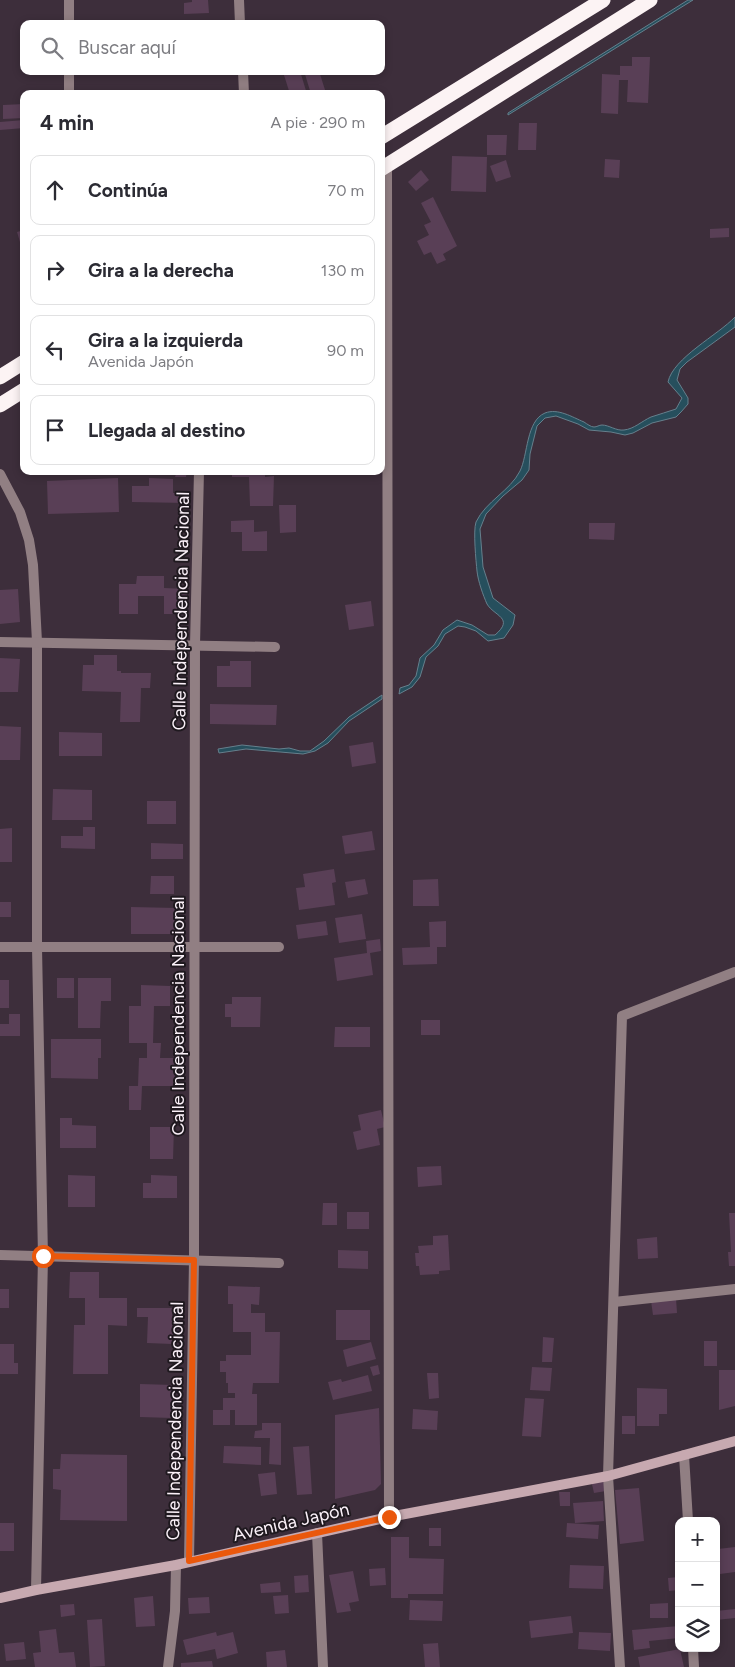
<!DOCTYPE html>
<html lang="es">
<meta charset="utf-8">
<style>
:root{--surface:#fff;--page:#f7f7f7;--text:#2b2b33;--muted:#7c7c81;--line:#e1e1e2}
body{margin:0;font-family:Figtree,sans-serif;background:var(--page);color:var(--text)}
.controls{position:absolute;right:15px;bottom:15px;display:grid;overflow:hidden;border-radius:10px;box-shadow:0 2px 8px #0003}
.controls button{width:45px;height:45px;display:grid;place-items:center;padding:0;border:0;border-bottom:1px solid var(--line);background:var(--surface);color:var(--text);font:25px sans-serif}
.stop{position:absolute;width:15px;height:15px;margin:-11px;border:4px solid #ea580c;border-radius:50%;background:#fff}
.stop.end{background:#ea580c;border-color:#fff;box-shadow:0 1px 5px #0008}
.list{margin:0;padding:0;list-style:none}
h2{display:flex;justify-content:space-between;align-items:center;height:65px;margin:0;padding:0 20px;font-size:21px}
h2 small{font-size:16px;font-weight:400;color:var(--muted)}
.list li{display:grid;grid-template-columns:32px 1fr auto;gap:15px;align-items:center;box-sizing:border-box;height:70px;margin:0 10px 10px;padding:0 10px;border:1px solid var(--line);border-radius:10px}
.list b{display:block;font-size:19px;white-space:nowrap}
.list p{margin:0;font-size:16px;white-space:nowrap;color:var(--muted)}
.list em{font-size:16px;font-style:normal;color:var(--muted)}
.icon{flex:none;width:28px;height:28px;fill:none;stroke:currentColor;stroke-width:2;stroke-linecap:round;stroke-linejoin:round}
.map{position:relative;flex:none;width:735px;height:1667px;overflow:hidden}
.search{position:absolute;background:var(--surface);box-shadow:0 2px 8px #0003;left:20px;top:20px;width:365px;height:55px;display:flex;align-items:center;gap:12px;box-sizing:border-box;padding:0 18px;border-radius:10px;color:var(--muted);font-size:19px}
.panel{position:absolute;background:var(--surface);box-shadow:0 2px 8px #0003;left:20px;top:90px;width:365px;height:385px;border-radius:10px}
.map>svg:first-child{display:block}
.water{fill:#264f5d;stroke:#667f8c}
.building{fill:#593f56}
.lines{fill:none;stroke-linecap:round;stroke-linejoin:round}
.street{stroke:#917f83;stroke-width:10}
.secondary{stroke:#c7a9b0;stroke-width:10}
.highway{stroke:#fcf3f4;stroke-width:15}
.route{stroke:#ea580c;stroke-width:6}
.labels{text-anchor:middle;stroke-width:4;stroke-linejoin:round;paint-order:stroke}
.street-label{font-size:18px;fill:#faf0f8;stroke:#1f191f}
</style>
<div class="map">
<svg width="735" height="1667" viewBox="0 0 735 1667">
<rect width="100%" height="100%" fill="#3d2e3b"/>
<!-- water -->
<g class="water">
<polygon points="688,0 693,0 508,115 508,113"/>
<path d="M735 317V327L687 362 680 369 677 380 688 398V404L681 412 676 417 652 423 633 433 625 435 611 432 589 430 578 424 556 416 545 418 537 426 530 454 529 470 522 480 503 496 486 514 480 529 483 567 493 598 515 615 513 625 504 638 488 641 476 631 465 627 458 626 445 634 438 646 426 657 420 677 412 687 399 694 400 688 409 685 416 676 420 658 434 645 443 630 457 620 472 625 488 635H495C515 618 494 616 487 604 483 595 478 581 477 571 476 561 473 531 476 522 486 501 510 491 520 471 528 455 526 421 545 413 558 408 572 417 584 422 587 424 591 427 594 427 597 427 599 425 602 425 609 425 616 431 624 430 634 429 642 421 651 417 659 414 668 412 676 409L682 398 668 382C673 358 718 335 735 317Z"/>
<polygon points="382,695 382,699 349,721 328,743 315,751 303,754 246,749 219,753 218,749 242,745 279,749 289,748 300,751 310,751 324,741 349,717"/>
</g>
<!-- building -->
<g class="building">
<polygon points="192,0 208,0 209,13 184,14 184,3 192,2"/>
<polygon points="632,57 650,57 648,103 627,102 628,80 619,80 618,114 601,113 602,74 620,75 620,66 632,66"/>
<polygon points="286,71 300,71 307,94 290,94 283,72"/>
<polygon points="304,71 319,71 326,93 311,94"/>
<polygon points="24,104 24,118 3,119 3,105"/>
<polygon points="24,120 24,128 0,130 0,122"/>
<polygon points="519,123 537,123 536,150 518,150"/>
<polygon points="487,135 507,135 506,155 487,155"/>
<polygon points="452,156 487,157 486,192 451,191"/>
<polygon points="605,159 620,160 619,178 604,177"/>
<polygon points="506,160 511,177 496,182 490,166"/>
<polygon points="421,170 429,180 416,191 408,182"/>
<polygon points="433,197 457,246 443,254 446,260 437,264 431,252 424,255 417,241 429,235 424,225 431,222 421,203"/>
<polygon points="729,228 729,237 710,238 710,229"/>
<polygon points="24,230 24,251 23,252 17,232"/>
<polygon points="145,471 187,471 186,477 175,477 176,474 145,474"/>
<polygon points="232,471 265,471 265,477 274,476 273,506 250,506 249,477 232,477"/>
<polygon points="118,478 119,512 48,514 47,481"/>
<polygon points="149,478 173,479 173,493 187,493 187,503 132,502 132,486 149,486"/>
<polygon points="279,505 296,505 296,532 280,533"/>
<polygon points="254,520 254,532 267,531 267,551 242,551 242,532 231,532 231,521"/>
<polygon points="589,523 615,523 614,540 589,539"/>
<polygon points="137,576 164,576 164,588 187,589 187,614 164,614 164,596 138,596 138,614 119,614 119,584 136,584"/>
<polygon points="18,589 20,622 0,624 0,590"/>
<polygon points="371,601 374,626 349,630 345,605"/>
<polygon points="94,655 117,655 117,671 121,671 121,673 151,673 150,688 141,688 140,722 120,722 121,692 82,691 83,665 94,665"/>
<polygon points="0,658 20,659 18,692 0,692"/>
<polygon points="230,661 251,661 251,687 217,687 217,666 230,666"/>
<polygon points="210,704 277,705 276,725 210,724"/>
<polygon points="0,726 21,727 20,760 0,760"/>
<polygon points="59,732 102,733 102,756 59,756"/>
<polygon points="373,742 376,763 352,767 349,746"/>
<polygon points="53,789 92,790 92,820 52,820"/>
<rect x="147" y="801" width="29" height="23"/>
<polygon points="83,827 95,827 95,849 61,848 61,836 83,836"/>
<polygon points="12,828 12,862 0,862 0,829"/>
<polygon points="372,831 375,850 345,854 342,836"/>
<polygon points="151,843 183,844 183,859 151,859"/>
<polygon points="334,869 336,882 332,883 335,905 299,910 296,888 305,887 303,874"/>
<polygon points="151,876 174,876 174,894 150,894"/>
<polygon points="365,879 368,894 348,898 345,882"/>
<polygon points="438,879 439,906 413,906 413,880"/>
<rect x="0" y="902" width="11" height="15"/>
<polygon points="131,907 177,908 176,934 131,934"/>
<polygon points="362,914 366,939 339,943 335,918"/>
<polygon points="326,921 328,935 298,939 296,925"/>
<polygon points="446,921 446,947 437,947 437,964 403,965 402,948 430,947 429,922"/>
<polygon points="380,939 381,951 370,953 373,975 337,981 334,958 367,953 366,941"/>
<rect x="57" y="978" width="17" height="20"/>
<polygon points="78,978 111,978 111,1001 101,1001 100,1028 78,1028"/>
<rect x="0" y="980" width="9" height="28"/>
<polygon points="141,985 170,986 170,1006 154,1006 153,1043 161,1043 160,1058 178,1058 178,1086 142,1086 141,1110 129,1110 129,1086 138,1086 139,1058 147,1058 147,1043 129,1043 129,1006 141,1006"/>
<polygon points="232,997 261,997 260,1027 231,1027 231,1017 225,1017 225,1004 232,1004"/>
<polygon points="9,1014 20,1014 20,1036 0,1036 0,1024 9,1024"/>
<rect x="421" y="1020" width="19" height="15"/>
<polygon points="335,1027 370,1027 370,1047 334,1047"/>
<polygon points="51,1039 101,1039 101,1058 98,1058 98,1079 51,1078"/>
<polygon points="381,1110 385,1127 377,1129 380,1145 357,1150 353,1132 361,1130 358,1115"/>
<polygon points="60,1118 72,1118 72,1125 96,1126 96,1148 60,1148"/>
<polygon points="150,1127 174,1127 173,1159 150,1159"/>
<polygon points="441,1166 442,1185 418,1187 417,1167"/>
<polygon points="68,1175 95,1176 95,1207 68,1207"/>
<polygon points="151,1175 177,1176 177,1198 143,1198 143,1183 151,1183"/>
<polygon points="323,1203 337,1203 337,1225 322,1225"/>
<rect x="347" y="1212" width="22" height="17"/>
<polygon points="729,1213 735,1213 735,1266 729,1266 728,1252 731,1252"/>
<polygon points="448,1235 450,1270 439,1271 439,1274 420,1275 419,1266 416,1266 415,1253 419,1253 418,1246 433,1245 433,1236"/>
<polygon points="657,1237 658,1258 638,1259 637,1239"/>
<polygon points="338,1250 368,1251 368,1269 338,1268"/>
<polygon points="70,1272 99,1272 99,1298 127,1298 127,1326 108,1325 108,1374 73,1374 74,1325 85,1325 85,1298 69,1298"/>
<polygon points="228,1286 260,1287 259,1305 251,1304 251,1313 265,1313 265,1332 280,1332 279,1383 253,1383 252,1394 257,1394 257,1425 235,1425 235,1410 230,1410 230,1425 213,1425 213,1410 223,1410 223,1398 235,1398 235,1393 228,1393 228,1383 226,1383 226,1372 220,1372 220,1361 226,1361 226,1355 251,1355 251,1332 233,1332 233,1304 228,1304"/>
<rect x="0" y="1289" width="9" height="19"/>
<polygon points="676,1298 677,1313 653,1315 651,1301"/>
<polygon points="137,1308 172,1308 172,1329 177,1329 177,1339 172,1339 172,1344 147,1343 148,1317 137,1317"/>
<rect x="336" y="1310" width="34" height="30"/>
<polygon points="543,1337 554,1338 552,1362 542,1362"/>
<rect x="704" y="1341" width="13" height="25"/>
<polygon points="371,1342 376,1359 347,1367 343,1350"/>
<polygon points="0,1344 14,1344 14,1363 18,1363 18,1374 0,1374"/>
<polygon points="378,1365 380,1374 373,1376 370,1367"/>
<polygon points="532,1367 552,1368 550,1391 530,1390"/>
<polygon points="719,1370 735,1370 735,1406 719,1410"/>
<polygon points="427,1373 438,1373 439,1398 429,1399"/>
<polygon points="368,1375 372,1391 333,1400 328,1382 341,1379 342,1382"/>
<polygon points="140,1384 173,1385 172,1418 140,1417"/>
<polygon points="637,1388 667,1389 667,1414 659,1414 659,1426 637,1426"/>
<polygon points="525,1398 544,1399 541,1437 522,1436"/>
<polygon points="379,1408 381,1484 375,1490 335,1499 335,1415"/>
<polygon points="413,1409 438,1411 437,1430 412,1429"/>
<rect x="622" y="1416" width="13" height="18"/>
<polygon points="262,1423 281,1423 281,1465 269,1464 270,1438 254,1438 255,1431 262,1430"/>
<polygon points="224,1446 261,1447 261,1465 223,1463"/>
<polygon points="309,1446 312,1494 297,1495 293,1447"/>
<polygon points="61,1454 127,1455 127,1521 60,1520 61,1490 53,1489 53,1469 60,1469"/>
<polygon points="275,1472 277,1494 261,1496 258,1474"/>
<polygon points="603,1478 606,1491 594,1493 591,1480"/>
<polygon points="639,1488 644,1541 620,1544 615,1490"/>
<polygon points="559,1492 570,1492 570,1506 560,1506"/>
<polygon points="603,1501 604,1521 575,1523 573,1503"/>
<rect x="0" y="1523" width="14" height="28"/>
<polygon points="567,1523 599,1525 598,1539 566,1537"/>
<rect x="429" y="1528" width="12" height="18"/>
<polygon points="391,1537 409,1537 409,1558 444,1559 443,1594 408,1594 408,1598 391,1598"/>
<polygon points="735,1547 735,1572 720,1574 718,1549"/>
<polygon points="570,1565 604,1566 603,1589 569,1588"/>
<polygon points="385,1568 386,1585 370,1586 369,1569"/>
<polygon points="353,1571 359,1601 349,1603 351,1611 337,1613 329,1575"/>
<polygon points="308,1575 309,1592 295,1593 294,1576"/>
<polygon points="679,1577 679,1590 669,1591 668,1578"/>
<polygon points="280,1582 281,1592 261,1593 260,1584"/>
<polygon points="288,1595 289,1613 275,1614 273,1596"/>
<polygon points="153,1596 155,1626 136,1627 134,1598"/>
<polygon points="209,1597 210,1613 189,1614 188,1598"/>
<polygon points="410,1600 443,1601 442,1621 409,1620"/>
<polygon points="668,1603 668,1618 650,1618 650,1604"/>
<polygon points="74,1604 75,1615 61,1617 60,1605"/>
<polygon points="735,1609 735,1618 716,1620 716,1611"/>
<polygon points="571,1616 573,1633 531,1638 529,1621"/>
<polygon points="102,1619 105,1666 90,1667 87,1620"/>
<polygon points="679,1626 679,1638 649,1641 650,1648 634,1650 632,1630"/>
<polygon points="56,1629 59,1653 74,1652 76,1667 35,1667 33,1653 41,1652 39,1631"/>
<polygon points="216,1632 217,1636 233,1632 238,1653 217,1659 215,1649 187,1655 183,1640"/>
<polygon points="579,1632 611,1633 610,1651 578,1649"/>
<polygon points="24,1642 26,1659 6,1661 4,1644"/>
<polygon points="438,1643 440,1667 425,1667 423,1644"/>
<polygon points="680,1649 684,1667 640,1667 638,1657"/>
<polygon points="285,1650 287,1667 267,1667 266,1652"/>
<polygon points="212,1661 213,1667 181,1667 181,1663"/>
</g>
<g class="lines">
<!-- street -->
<g class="street">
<polyline points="69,0 69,24"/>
<polyline points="239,0 240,24"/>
<polyline points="69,71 69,94"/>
<polyline points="243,71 244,94"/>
<polyline points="387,166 389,1517"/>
<polyline points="0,474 20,512 29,540 33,565 37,642 37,947 43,1257 36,1590"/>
<polyline points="0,642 275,647"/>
<polyline points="0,947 279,947"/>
<polyline points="0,1255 279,1263"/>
<polyline points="614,1302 735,1289"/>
<polyline points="684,1455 688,1521"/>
<polyline points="317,1533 323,1667"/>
<polyline points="189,1561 194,1260 195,645 199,471"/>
<polyline points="693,1648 694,1667"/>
<polyline points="168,1667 175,1611 176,1565"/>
<polyline points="620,1667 608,1476 622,1016 735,972"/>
</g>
<!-- secondary -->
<polyline class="secondary" points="0,1598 36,1590 176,1565 389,1517 608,1476 735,1441"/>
<!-- highway -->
<g class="highway">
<polyline points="381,137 603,0"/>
<polyline points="381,169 650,0"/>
<polyline points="0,377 24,362"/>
<polyline points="0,405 24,390"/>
</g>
</g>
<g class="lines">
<!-- route -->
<polyline class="route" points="43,1256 194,1260 189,1561 389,1517"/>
</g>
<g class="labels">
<!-- street labels -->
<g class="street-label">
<text transform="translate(181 611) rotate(-89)" y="6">Calle Independencia Nacional</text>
<text transform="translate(178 1016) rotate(-90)" y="6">Calle Independencia Nacional</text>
<text transform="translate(175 1421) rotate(-89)" y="6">Calle Independencia Nacional</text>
<text transform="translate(291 1522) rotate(-13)" y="6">Avenida Japón</text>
</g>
</g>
</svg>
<div class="controls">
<button>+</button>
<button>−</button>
<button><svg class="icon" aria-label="layers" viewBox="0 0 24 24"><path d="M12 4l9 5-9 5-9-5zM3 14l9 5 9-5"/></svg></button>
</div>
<div class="stop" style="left:43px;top:1256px"></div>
<div class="stop end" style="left:389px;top:1517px"></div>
<div class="search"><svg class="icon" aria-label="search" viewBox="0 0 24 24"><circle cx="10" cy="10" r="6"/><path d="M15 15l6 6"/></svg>Buscar aquí</div>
<section class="panel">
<h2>4 min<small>A pie · 290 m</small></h2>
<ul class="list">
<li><svg class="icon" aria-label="ahead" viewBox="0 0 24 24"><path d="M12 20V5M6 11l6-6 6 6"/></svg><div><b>Continúa</b></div><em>70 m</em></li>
<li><svg class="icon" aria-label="right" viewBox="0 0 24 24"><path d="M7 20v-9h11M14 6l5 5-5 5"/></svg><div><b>Gira a la derecha</b></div><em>130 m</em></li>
<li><svg class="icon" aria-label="left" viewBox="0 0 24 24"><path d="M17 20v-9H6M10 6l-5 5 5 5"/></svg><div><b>Gira a la izquierda</b><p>Avenida Japón</p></div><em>90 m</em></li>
<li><svg class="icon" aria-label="arrive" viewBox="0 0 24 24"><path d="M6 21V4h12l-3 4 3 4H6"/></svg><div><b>Llegada al destino</b></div></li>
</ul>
</section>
</div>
